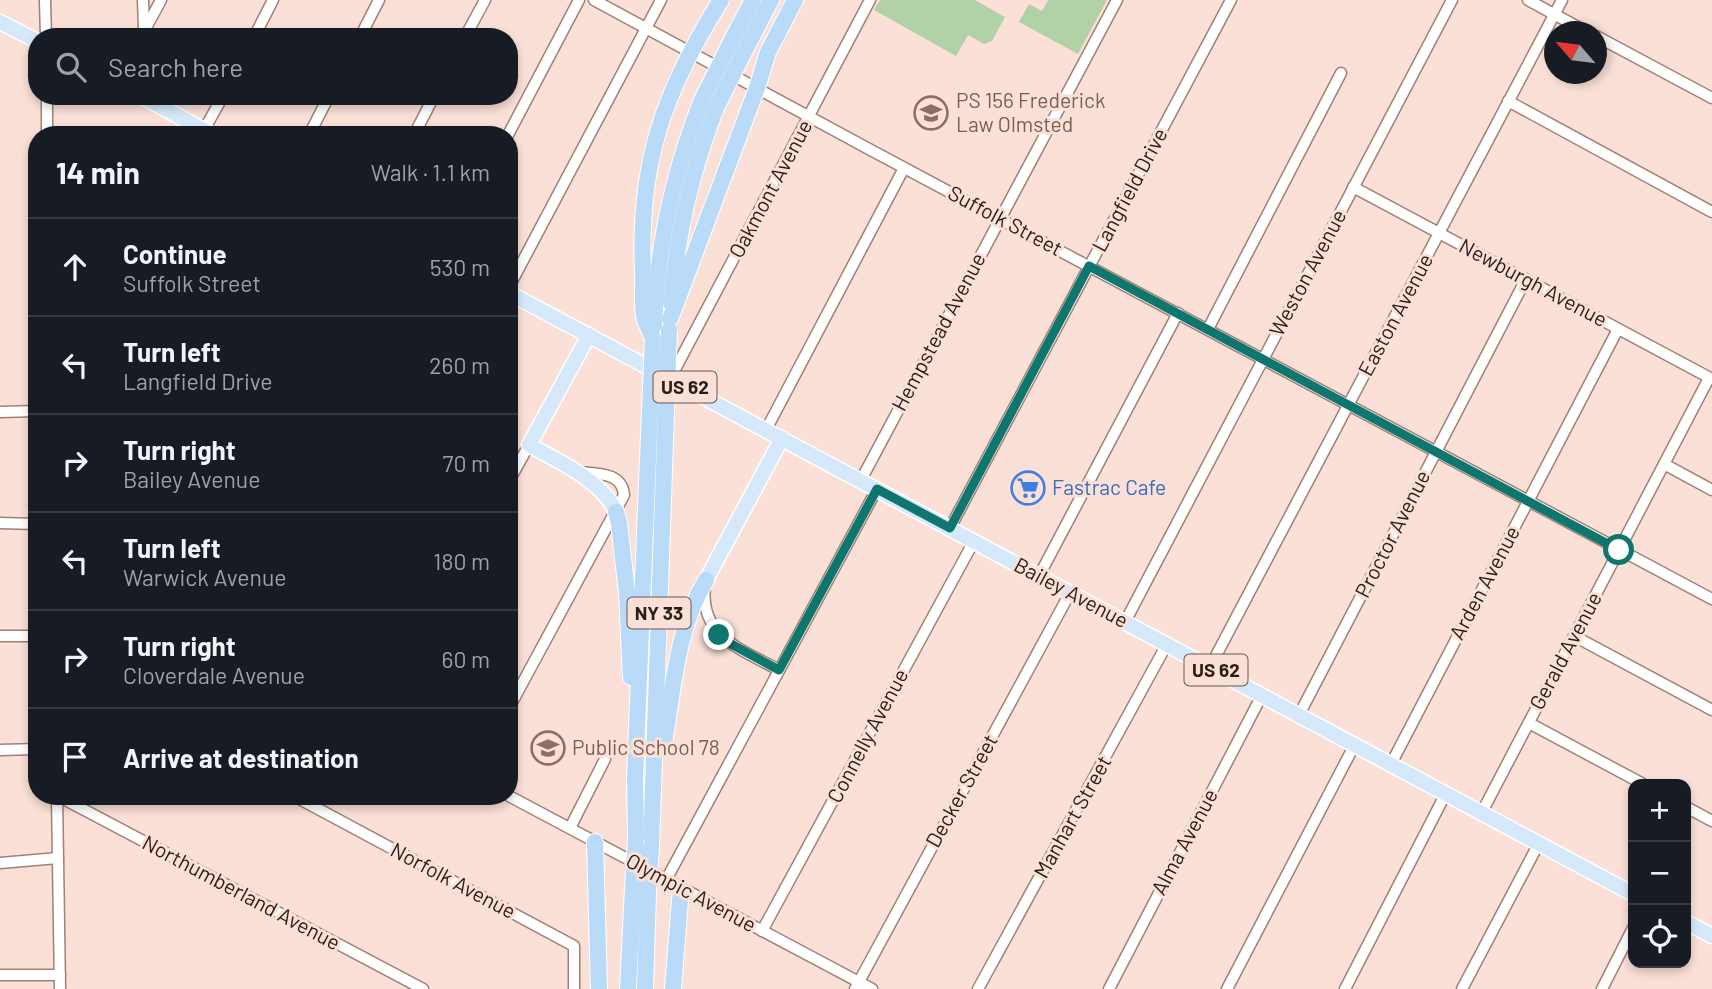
<!DOCTYPE html>
<meta charset="utf-8">
<style>
:root{--surface:#171b24;--page:#20242c;--text:#f1f3f6;--muted:#9ea1a6;--line:#363941}
body{margin:0;font-family:Barlow,sans-serif;background:var(--page);color:var(--text)}
.controls{position:absolute;right:21px;bottom:21px;display:grid;overflow:hidden;border-radius:14px;box-shadow:0 4px 10px #0003}
.controls button{width:63px;height:63px;display:grid;place-items:center;padding:0;border:0;border-bottom:2px solid var(--line);background:var(--surface);color:var(--text);font:35px sans-serif}
.compass{position:absolute;left:1544px;top:21px;width:63px;height:63px;border-radius:50%;background:var(--surface);box-shadow:0 4px 10px #0003;rotate:298deg}
.stop{position:absolute;width:21px;height:21px;margin:-16px;border:5px solid #0f766e;border-radius:50%;background:#fff}
.stop.end{background:#0f766e;border-color:#fff;box-shadow:0 2px 7px #0008}
.list{margin:0;padding:0;list-style:none}
h2{display:flex;justify-content:space-between;align-items:center;height:91px;margin:0;padding:0 28px;font-size:30px}
h2 small{font-size:23px;font-weight:400;color:var(--muted)}
.list li{display:grid;grid-template-columns:46px 1fr auto;gap:21px;align-items:center;box-sizing:border-box;height:98px;padding:0 28px;border-top:2px solid var(--line)}
.list b{display:block;font-size:26px;white-space:nowrap}
.list p{margin:0;font-size:23px;white-space:nowrap;color:var(--muted)}
.list em{font-size:23px;font-style:normal;color:var(--muted)}
.icon{flex:none;width:38px;height:38px;fill:none;stroke:currentColor;stroke-width:2;stroke-linecap:round;stroke-linejoin:round}
.map{position:relative;flex:none;width:1712px;height:989px;overflow:hidden}
.search{position:absolute;background:var(--surface);box-shadow:0 4px 10px #0003;left:28px;top:28px;width:490px;height:77px;display:flex;align-items:center;gap:18px;box-sizing:border-box;padding:0 24px;border-radius:28px;color:var(--muted);font-size:26px}
.panel{position:absolute;background:var(--surface);box-shadow:0 4px 10px #0003;left:28px;top:126px;width:490px;height:679px;border-radius:28px}
.map>svg:first-child{display:block}
.green{fill:#b1d2a6}
.lines{fill:none;stroke-linecap:round;stroke-linejoin:round}
.minor-casing{stroke:#9f8176;stroke-width:13}
.major-casing{stroke:#fff;stroke-width:17}
.highway-casing{stroke:#fff;stroke-width:18}
.minor{stroke:#fff;stroke-width:10}
.major{stroke:#d6e9fb;stroke-width:14}
.highway{stroke:#badbf8;stroke-width:16}
.highway-bridge-casing{stroke:#fff;stroke-width:18;stroke-linecap:butt}
.highway-bridge{stroke:#badbf8;stroke-width:16}
.route{stroke:#0f766e;stroke-width:9}
.labels{text-anchor:middle;stroke-width:6;stroke-linejoin:round;paint-order:stroke}
.shield{fill:#fae0d6;stroke:#675851;stroke-width:2}
.shield-label{font-size:19px;font-weight:bold;fill:#281d18}
.education-label{font-size:21px;fill:#785e54;stroke:#fae0d6;text-anchor:start}
.street-label{font-size:21px;fill:#281d18;stroke:#fae0d6}
.shop-label{font-size:21px;fill:#366cbe;stroke:#fae0d6;text-anchor:start}
</style>
<div class="map">
<svg width="1712" height="989" viewBox="0 0 1712 989">
<rect width="100%" height="100%" fill="#fae0d6"/>
<!-- green -->
<g class="green">
<polygon points="880,0 975,0 1005,17 992,41 984,44 968,35 956,56 874,10"/>
<polygon points="1048,0 1107,0 1078,54 1019,22 1029,4 1042,11"/>
</g>
<g class="lines">
<defs>
<g id="minor">
<polyline points="45,0 46,37"/>
<polyline points="143,0 144,29"/>
<polyline points="594,0 867,148 1712,599"/>
<polyline points="1528,0 1587,32"/>
<polyline points="1596,36 1712,98"/>
<polyline points="141,37 161,0"/>
<polyline points="254,37 273,0"/>
<polyline points="360,37 379,0"/>
<polyline points="465,37 485,0"/>
<polyline points="47,96 47,135"/>
<polyline points="1508,101 1712,212"/>
<polyline points="204,130 223,96"/>
<polyline points="309,135 329,96"/>
<polyline points="414,135 434,96"/>
<polyline points="508,135 579,0"/>
<polyline points="1353,187 1712,379"/>
<polyline points="509,287 661,0"/>
<polyline points="1208,329 1341,73"/>
<polyline points="670,379 870,0"/>
<polyline points="0,412 37,411"/>
<polyline points="766,430 904,168"/>
<polyline points="1664,464 1712,490"/>
<polyline points="861,480 1117,0"/>
<polyline points="509,481 529,445"/>
<polyline points="0,523 37,524"/>
<polyline points="950,528 1231,0"/>
<polyline points="1039,576 1178,313"/>
<path d="M705 585C699 637 741 649 779 670"/>
<polyline points="1125,622 1452,0"/>
<polyline points="0,636 37,636"/>
<polyline points="1574,636 1712,710"/>
<polyline points="1210,667 1562,0"/>
<path d="M509 708 624 495C622 472 598 474 579 472"/>
<polyline points="1299,715 1526,279"/>
<polyline points="1529,723 1643,784"/>
<polyline points="0,750 37,749"/>
<polyline points="1391,764 1618,329"/>
<polyline points="57,796 60,989"/>
<polyline points="58,796 423,989"/>
<polyline points="294,796 574,946 574,989"/>
<polyline points="509,796 872,989"/>
<polyline points="1686,807 1712,821"/>
<polyline points="1482,812 1709,378"/>
<polyline points="570,828 605,759"/>
<polyline points="0,863 58,858"/>
<polyline points="666,880 877,489"/>
<polyline points="762,931 974,541"/>
<polyline points="0,975 60,975"/>
<polyline points="855,989 1070,593"/>
<polyline points="978,989 1167,644"/>
<polyline points="1109,989 1262,695"/>
<polyline points="1227,989 1355,744"/>
<polyline points="1345,989 1446,793"/>
<polyline points="1462,989 1539,843"/>
<polyline points="1602,989 1633,928"/>
</g>
<g id="major">
<polyline points="0,22 37,41"/>
<polyline points="141,96 213,135"/>
<polyline points="509,293 1633,894"/>
<path d="M589 335 529 445C558 461 603 481 616 512"/>
<polyline points="706,580 782,438"/>
<polyline points="1686,922 1712,936"/>
</g>
<g id="highway">
<polyline points="733,38 753,0"/>
<polyline points="747,46 771,0"/>
<path d="M671 303C678 231 690 175 716 108"/>
<polyline points="670,319 757,88 768,52 795,0"/>
<path d="M654 326C657 248 673 173 702 100"/>
<path d="M653 339C651 333 647 326 645 320 641 305 644 287 643 272 638 163 664 91 721 0"/>
<polyline points="616,512 619,523 627,593 631,677"/>
<path d="M663 749C673 693 676 629 706 580"/>
<polyline points="636,839 635,776 650,411"/>
<polyline points="595,842 599,989"/>
<polyline points="651,847 666,412"/>
<polyline points="628,989 633,888"/>
<polyline points="645,989 648,893"/>
<polyline points="673,989 681,888"/>
</g>
</defs>
<!-- minor casing -->
<use href="#minor" class="minor-casing"/>
<!-- major casing -->
<use href="#major" class="major-casing"/>
<!-- highway casing -->
<use href="#highway" class="highway-casing"/>
<!-- minor -->
<use href="#minor" class="minor"/>
<!-- major -->
<use href="#major" class="major"/>
<!-- highway -->
<use href="#highway" class="highway"/>
<defs>
<g id="highway-bridge">
<polyline points="702,100 733,38"/>
<polyline points="716,108 747,46"/>
<polyline points="650,411 653,339"/>
<polyline points="666,412 669,330"/>
<polyline points="633,888 636,839"/>
<polyline points="648,893 651,847"/>
</g>
</defs>
<!-- highway-bridge casing -->
<use href="#highway-bridge" class="highway-bridge-casing"/>
<!-- highway-bridge -->
<use href="#highway-bridge" class="highway-bridge"/>
</g>
<g class="lines">
<!-- route -->
<polyline class="route" points="719,635 731,644 779,670 877,489 950,528 1089,266 1619,550"/>
</g>
<!-- icons -->
<defs>
<symbol id="school-ring" viewBox="-11 -11 22 22"><circle r="9.5" fill="#fae0d6" stroke="#8d6e63" stroke-width="1.5"/><path d="M0-5L7-2L0 1L-7-2ZM-4 1L0 2.5L4 1V4Q0 6-4 4Z" fill="#8d6e63"/></symbol>
<symbol id="supermarket-ring" viewBox="-11 -11 22 22"><circle r="9.5" fill="#fae0d6" stroke="#3f7fe0" stroke-width="1.5"/><path d="M-6-5.5h2.5l.6 2H6L4.5 2H-2.5L-4.4-4H-6ZM-1.5 3.2a1.3 1.3 0 1 0 .1 0ZM3 3.2a1.3 1.3 0 1 0 .1 0Z" fill="#3f7fe0"/></symbol>
</defs>
<g fill-rule="evenodd">
<use href="#school-ring" x="912" y="94" width="38" height="38"/>
<use href="#supermarket-ring" x="1009" y="469" width="38" height="38"/>
<use href="#school-ring" x="529" y="729" width="38" height="38"/>
</g>
<g class="labels">
<!-- shield labels -->
<g class="shield">
<rect x="653.5" y="371.5" width="63" height="31" rx="5"/>
<rect x="627.5" y="597.5" width="63" height="31" rx="5"/>
<rect x="1184.5" y="654.5" width="63" height="31" rx="5"/>
</g>
<g class="shield-label">
<text x="685" y="394">US 62</text>
<text x="659" y="620">NY 33</text>
<text x="1216" y="677">US 62</text>
</g>
<!-- education labels -->
<g class="education-label">
<text x="956" y="108">PS 156 Frederick<tspan x="956" dy="24">Law Olmsted</tspan></text>
<text x="572" y="755">Public School 78</text>
</g>
<!-- street labels -->
<g class="street-label">
<text transform="translate(771 189) rotate(-62)" y="7">Oakmont Avenue</text>
<text transform="translate(1130 190) rotate(-62)" y="7">Langfield Drive</text>
<text transform="translate(1005 221) rotate(28)" y="7">Suffolk Street</text>
<text transform="translate(1308 273) rotate(-62)" y="7">Weston Avenue</text>
<text transform="translate(1533 283) rotate(28)" y="7">Newburgh Avenue</text>
<text transform="translate(1396 315) rotate(-62)" y="7">Easton Avenue</text>
<text transform="translate(939 332) rotate(-62)" y="7">Hempstead Avenue</text>
<text transform="translate(1393 534) rotate(-63)" y="7">Proctor Avenue</text>
<text transform="translate(1485 583) rotate(-62)" y="7">Arden Avenue</text>
<text transform="translate(1071 593) rotate(28)" y="7">Bailey Avenue</text>
<text transform="translate(1566 651) rotate(-62)" y="7">Gerald Avenue</text>
<text transform="translate(868 736) rotate(-62)" y="7">Connelly Avenue</text>
<text transform="translate(962 791) rotate(-61)" y="7">Decker Street</text>
<text transform="translate(1073 817) rotate(-61)" y="7">Manhart Street</text>
<text transform="translate(1185 842) rotate(-62)" y="7">Alma Avenue</text>
<text transform="translate(453 881) rotate(28)" y="7">Norfolk Avenue</text>
<text transform="translate(241 893) rotate(28)" y="7">Northumberland Avenue</text>
<text transform="translate(691 893) rotate(28)" y="7">Olympic Avenue</text>
</g>
<!-- shop labels -->
<g class="shop-label">
<text x="1052" y="495">Fastrac Cafe</text>
</g>
</g>
</svg>
<div class="controls">
<button>+</button>
<button>−</button>
<button><svg class="icon" aria-label="locate" viewBox="0 0 24 24"><circle cx="12" cy="12" r="6"/><path d="M12 2v4M12 18v4M2 12h4M18 12h4"/></svg></button>
</div>
<svg class="compass" viewBox="-18 -18 36 36"><path d="M0-13l5 13h-10z" fill="#e53935"/><path d="M0 13l5-13h-10z" fill="#9ea1a6"/></svg>
<div class="stop" style="left:1619px;top:550px"></div>
<div class="stop end" style="left:719px;top:635px"></div>
<div class="search"><svg class="icon" aria-label="search" viewBox="0 0 24 24"><circle cx="10" cy="10" r="6"/><path d="M15 15l6 6"/></svg>Search here</div>
<section class="panel">
<h2>14 min<small>Walk · 1.1 km</small></h2>
<ul class="list">
<li><svg class="icon" aria-label="ahead" viewBox="0 0 24 24"><path d="M12 20V5M6 11l6-6 6 6"/></svg><div><b>Continue</b><p>Suffolk Street</p></div><em>530 m</em></li>
<li><svg class="icon" aria-label="left" viewBox="0 0 24 24"><path d="M17 20v-9H6M10 6l-5 5 5 5"/></svg><div><b>Turn left</b><p>Langfield Drive</p></div><em>260 m</em></li>
<li><svg class="icon" aria-label="right" viewBox="0 0 24 24"><path d="M7 20v-9h11M14 6l5 5-5 5"/></svg><div><b>Turn right</b><p>Bailey Avenue</p></div><em>70 m</em></li>
<li><svg class="icon" aria-label="left" viewBox="0 0 24 24"><path d="M17 20v-9H6M10 6l-5 5 5 5"/></svg><div><b>Turn left</b><p>Warwick Avenue</p></div><em>180 m</em></li>
<li><svg class="icon" aria-label="right" viewBox="0 0 24 24"><path d="M7 20v-9h11M14 6l5 5-5 5"/></svg><div><b>Turn right</b><p>Cloverdale Avenue</p></div><em>60 m</em></li>
<li><svg class="icon" aria-label="arrive" viewBox="0 0 24 24"><path d="M6 21V4h12l-3 4 3 4H6"/></svg><div><b>Arrive at destination</b></div></li>
</ul>
</section>
</div>
